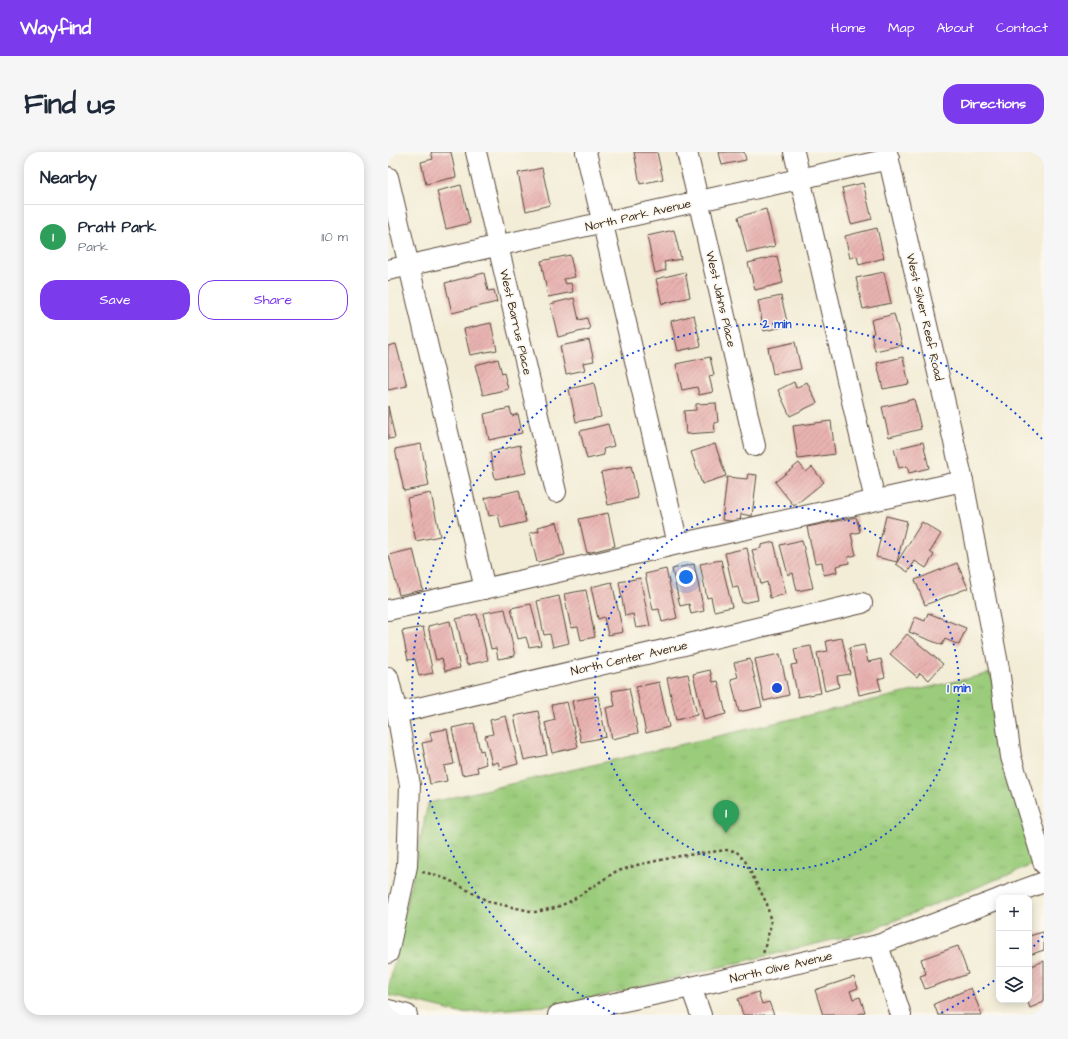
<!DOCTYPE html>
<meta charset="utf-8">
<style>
:root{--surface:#fff;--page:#f6f6f7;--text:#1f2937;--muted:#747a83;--line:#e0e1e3;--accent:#7c3aed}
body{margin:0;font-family:"Architects Daughter",sans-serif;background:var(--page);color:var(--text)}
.controls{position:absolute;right:12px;bottom:12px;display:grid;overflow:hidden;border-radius:8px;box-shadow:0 2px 10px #0003}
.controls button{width:36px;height:36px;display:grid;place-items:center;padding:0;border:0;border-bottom:1px solid var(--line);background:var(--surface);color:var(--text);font:20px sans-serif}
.you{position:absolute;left:298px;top:425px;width:14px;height:14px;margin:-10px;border:3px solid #fff;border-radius:50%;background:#1a73e8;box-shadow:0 0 0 6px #1a73e833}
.badge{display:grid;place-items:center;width:26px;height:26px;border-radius:50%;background:var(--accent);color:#fff;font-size:13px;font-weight:700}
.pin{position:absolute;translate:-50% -33px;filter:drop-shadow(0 1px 2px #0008)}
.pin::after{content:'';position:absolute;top:21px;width:14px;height:12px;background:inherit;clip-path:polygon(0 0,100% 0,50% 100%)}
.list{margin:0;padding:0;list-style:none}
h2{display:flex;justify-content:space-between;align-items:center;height:52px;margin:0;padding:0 16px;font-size:17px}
h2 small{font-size:13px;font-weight:400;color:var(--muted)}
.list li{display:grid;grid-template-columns:26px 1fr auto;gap:12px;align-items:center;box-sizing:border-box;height:64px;padding:0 16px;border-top:1px solid var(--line)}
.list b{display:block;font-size:15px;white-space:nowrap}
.list p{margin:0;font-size:13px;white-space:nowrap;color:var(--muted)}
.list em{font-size:13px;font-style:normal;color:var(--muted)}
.actions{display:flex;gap:8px;padding:12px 16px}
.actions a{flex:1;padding:9px 0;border:1px solid var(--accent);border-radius:16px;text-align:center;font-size:14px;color:var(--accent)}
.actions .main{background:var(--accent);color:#fff}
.icon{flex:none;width:22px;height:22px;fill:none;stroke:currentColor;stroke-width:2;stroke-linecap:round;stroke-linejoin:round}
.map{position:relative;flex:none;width:656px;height:863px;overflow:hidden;border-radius:16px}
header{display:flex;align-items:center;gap:24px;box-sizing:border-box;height:56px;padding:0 20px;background:var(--accent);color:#fff}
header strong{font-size:19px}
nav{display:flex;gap:22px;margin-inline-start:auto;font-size:14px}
.intro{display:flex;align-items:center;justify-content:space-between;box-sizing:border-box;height:96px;padding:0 24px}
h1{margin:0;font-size:28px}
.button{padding:10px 18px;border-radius:16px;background:var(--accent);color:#fff;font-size:14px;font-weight:700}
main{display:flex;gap:24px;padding:0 24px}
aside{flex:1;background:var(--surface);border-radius:16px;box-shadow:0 2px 10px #0003}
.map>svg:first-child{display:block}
.park{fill:url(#park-tufts);stroke:#6b7b4c}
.building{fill:url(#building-hatch)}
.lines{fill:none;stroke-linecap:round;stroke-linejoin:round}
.minor-casing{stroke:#57473a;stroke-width:22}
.path{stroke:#57473a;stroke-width:2.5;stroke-dasharray:3 3;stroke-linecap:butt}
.minor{stroke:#fff;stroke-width:20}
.ring{fill:none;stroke:#1d4ed8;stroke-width:2;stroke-dasharray:2 4}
.labels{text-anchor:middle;stroke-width:3;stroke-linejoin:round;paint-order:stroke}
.street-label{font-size:12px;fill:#3b2a1e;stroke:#fbf7ec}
.centre{fill:#1d4ed8;stroke:#fbf7ec;stroke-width:2}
.ring-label{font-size:12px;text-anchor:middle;font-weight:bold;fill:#1d4ed8;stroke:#fbf7ec;stroke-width:3;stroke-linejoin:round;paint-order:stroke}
</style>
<header>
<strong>Wayfind</strong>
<nav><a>Home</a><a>Map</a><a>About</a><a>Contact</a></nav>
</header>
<div class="intro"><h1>Find us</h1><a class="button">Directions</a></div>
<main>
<aside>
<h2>Nearby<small></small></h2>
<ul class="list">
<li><span class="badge" style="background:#2e9e5b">1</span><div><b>Pratt Park</b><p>Park</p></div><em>110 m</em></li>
</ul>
<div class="actions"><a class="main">Save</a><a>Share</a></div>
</aside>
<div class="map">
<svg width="656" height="863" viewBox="0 0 656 863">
<defs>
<pattern id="park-tufts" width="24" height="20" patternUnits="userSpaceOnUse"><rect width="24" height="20" fill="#9bcc7b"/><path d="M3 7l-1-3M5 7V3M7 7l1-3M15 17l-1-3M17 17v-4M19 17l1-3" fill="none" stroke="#86af6a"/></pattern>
<pattern id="building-hatch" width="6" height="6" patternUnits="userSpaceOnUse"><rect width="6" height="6" fill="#e8b2b1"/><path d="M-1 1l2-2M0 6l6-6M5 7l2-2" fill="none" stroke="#c89998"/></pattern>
</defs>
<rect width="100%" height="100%" fill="#fbf7ec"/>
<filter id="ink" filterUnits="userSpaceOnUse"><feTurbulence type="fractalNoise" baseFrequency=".025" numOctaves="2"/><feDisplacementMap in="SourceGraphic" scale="8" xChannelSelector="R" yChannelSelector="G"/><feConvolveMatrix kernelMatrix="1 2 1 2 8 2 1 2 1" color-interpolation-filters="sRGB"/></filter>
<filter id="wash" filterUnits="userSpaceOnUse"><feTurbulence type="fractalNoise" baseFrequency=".012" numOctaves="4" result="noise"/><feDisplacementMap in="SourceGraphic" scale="16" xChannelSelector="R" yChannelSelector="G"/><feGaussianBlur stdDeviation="0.9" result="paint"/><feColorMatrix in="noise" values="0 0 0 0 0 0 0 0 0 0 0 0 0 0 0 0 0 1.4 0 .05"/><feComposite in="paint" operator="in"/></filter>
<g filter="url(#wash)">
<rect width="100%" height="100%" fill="#f3edd7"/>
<!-- park -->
<polygon class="park" points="603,521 649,711 481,779 181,852 72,861 0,843 0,839 40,651"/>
<g id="blocks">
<!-- building -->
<g class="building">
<polygon points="43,0 63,0 68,25 38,32 33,10 45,7"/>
<polygon points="246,0 269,0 275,27 252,32"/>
<polygon points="331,0 356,0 358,8 334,13"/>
<polygon points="154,16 162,53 138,59 130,21"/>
<polygon points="475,31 484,67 463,72 454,36"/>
<polygon points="73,33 82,71 58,77 49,39"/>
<polygon points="378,57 387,94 359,101 350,65"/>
<polygon points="489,76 496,106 471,113 469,104 462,106 457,84"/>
<polygon points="286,78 293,107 276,110 278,118 267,121 259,84"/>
<polygon points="182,103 187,125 176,127 178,132 183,131 185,140 160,145 153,109"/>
<polygon points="389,104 395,131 367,138 360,111"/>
<polygon points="297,120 302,145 274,152 268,127"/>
<polygon points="496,120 503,151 475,157 468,126"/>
<polygon points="96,121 100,139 106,138 109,150 64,161 57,131"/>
<polygon points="393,144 400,174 376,179 370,149"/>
<polygon points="186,146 191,168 199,166 202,177 170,185 162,152"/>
<polygon points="506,162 514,193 487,199 483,182 486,181 483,168"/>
<polygon points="306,163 313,194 290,199 283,169"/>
<polygon points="103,171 109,198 82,203 76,177"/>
<polygon points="201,188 206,209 195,211 197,218 178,222 172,194"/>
<polygon points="407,190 413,217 385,222 380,196"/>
<polygon points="8,192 19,234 0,238 0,194"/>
<polygon points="322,205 326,223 321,224 325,240 311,243 309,235 294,238 288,212"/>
<polygon points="515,205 521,232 495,237 489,211"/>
<polygon points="110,207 114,222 116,221 120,237 95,243 87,213"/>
<polygon points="406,230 408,236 419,230 429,251 402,264 390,238"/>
<polygon points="206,231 213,265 188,270 181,237"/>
<polygon points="526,247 533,277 501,285 494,255"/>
<polygon points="328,251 330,270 326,271 327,280 298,282 296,259 308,258 308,252"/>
<polygon points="0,254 7,286 0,287"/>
<polygon points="122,256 124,264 130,262 134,281 101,288 96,262"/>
<polygon points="443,269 447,302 410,307 405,274"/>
<polygon points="220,272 226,294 215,297 216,303 199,307 192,279"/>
<polygon points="535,290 541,316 521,321 519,314 511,316 506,297"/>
<polygon points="33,292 41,334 16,339 7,297"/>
<polygon points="327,292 338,324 314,332 303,300"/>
<polygon points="132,293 138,321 107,327 102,300"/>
<polygon points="411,311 418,320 424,315 436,330 406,354 387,330"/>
<polygon points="243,314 250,346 220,353 213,320"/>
<polygon points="360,322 369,323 364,364 353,362 352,370 334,368 339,325 359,327"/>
<polygon points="131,338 138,370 113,376 110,362 101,364 97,346"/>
<polygon points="43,341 52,384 28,389 19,346"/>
<polygon points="220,361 227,394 199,401 191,367"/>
<polygon points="498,364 519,369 509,410 488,405"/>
<polygon points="468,365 472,380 463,382 468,403 460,405 461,411 448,414 449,420 436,423 434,410 427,411 419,375"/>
<polygon points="169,370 177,403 149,410 142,381 151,379 150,375"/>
<polygon points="534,370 553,382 542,400 546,403 538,416 527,409 520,420 508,412"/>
<polygon points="414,388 425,436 409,439 405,421 400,423 392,393"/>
<polygon points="386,390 398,442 382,446 379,430 373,432 364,398 373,396 373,393"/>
<polygon points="359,396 370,448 354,451 350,435 345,436 337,401"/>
<polygon points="25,397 35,438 11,443 1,403"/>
<polygon points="333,408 344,455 326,459 323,445 319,446 312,412"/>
<polygon points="569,411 580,436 537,453 527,428"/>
<polygon points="306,412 316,459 303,462 301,452 292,454 284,417"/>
<polygon points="278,417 289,466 274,470 271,457 265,458 257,422"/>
<polygon points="252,426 262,474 248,476 245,462 237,464 231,430"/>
<polygon points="224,430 235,480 220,483 216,465 210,467 203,435"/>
<polygon points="198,438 207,485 193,488 190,475 183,476 176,442"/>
<polygon points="171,444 181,491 165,495 162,482 156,483 149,449"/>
<polygon points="143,452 153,493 141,495 138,485 130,487 123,456"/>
<polygon points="117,457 127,504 110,507 108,496 103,497 95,461"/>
<polygon points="540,461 578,476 571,493 557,487 554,493 521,480 527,465 537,469"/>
<polygon points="89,462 100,508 79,513 68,467"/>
<polygon points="62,469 72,516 57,519 54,506 48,508 40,474"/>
<polygon points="35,475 45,521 31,524 27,507 20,508 14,479"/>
<polygon points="519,482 555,512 541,528 532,521 529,525 502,502"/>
<polygon points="454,486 462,522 449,524 451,535 437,539 429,501 440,499 438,489"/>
<polygon points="476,493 480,510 493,507 497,525 490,527 493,538 471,543 461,496"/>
<polygon points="423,494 433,541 410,545 403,513 409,512 406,497"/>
<polygon points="392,502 401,543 376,549 367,507"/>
<polygon points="362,507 374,555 351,560 343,527 350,525 346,511"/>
<polygon points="322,518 325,530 330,529 338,562 316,568 305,522"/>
<polygon points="300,522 309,563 288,568 279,526"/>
<polygon points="271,530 281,575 258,581 248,535"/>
<polygon points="241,536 250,581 224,587 218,556 227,554 224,539"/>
<polygon points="210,544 218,585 193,590 184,549"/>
<polygon points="179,550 190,595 164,601 157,571 167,568 164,553"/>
<polygon points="150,559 159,603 136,608 126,564"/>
<polygon points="118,564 130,612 112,617 110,610 104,612 97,584 105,582 102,568"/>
<polygon points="86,571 92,599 95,598 98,612 89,615 90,620 74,623 64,576"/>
<polygon points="59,577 66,612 56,614 59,629 42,632 34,591 44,589 42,580"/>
<polygon points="655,780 656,783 656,798 641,803 641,784"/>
<polygon points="570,794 580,822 537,837 532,824 538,822 533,807"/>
<polygon points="656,809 656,850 642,856 639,848 641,848 641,815"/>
<polygon points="466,825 470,836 462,839 465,847 472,845 477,860 468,863 435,863 427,838"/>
<polygon points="583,836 594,863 550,863 546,852"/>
<polygon points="370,840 374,852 381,850 386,863 355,863 350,847"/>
</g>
</g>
</g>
<g filter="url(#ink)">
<use href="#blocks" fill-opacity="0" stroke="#57473a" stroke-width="1"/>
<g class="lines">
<defs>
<g id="minor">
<polyline points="88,0 168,340"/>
<polyline points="198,0 290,392"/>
<polyline points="299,0 367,294"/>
<polyline points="406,0 487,348"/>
<polyline points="499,0 575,329 611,517 623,605 656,712"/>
<polyline points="0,25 97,437"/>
<polyline points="0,118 501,7"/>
<polyline points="0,458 131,429 290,392 575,329"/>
<polyline points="0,525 9,561 22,633 19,714 0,801"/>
<polyline points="9,561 474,451"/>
<polyline points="613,746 656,730"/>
<polyline points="490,793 513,863"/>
<polyline points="303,835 313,863"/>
<polyline points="0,858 19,863"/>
<polyline points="170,863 303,835 490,793 611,747"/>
</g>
</defs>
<!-- minor casing -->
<use href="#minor" class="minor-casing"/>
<!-- path -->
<polyline class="path" points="34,720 48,723 63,729 101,750 147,760 167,756 183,749 227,720 249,713 292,704 338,698 348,699 357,709 379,752 383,772 375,802"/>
<!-- minor -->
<use href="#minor" class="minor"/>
</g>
</g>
<!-- distance rings -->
<g class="ring">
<circle cx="389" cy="536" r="182"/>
<path d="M655 784A364 364 0 0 1 642 798M611 825A364 364 0 0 1 551 862M227 862A364 364 0 1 1 655 288"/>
</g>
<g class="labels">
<!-- street labels -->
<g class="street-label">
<text transform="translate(250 63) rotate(-13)" y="4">North Park Avenue</text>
<text transform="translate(333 147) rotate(77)" y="4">West Jahns Place</text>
<text transform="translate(537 165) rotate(77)" y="4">West Silver Reef Road</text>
<text transform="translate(128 170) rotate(77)" y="4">West Barrus Place</text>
<text transform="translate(241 506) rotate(-13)" y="4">North Center Avenue</text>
<text transform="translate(393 815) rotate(-13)" y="4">North Olive Avenue</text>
</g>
</g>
<circle cx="389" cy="536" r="6" class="centre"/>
<g class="ring-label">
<text x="389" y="176">2 min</text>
<text x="571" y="540">1 min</text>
</g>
</svg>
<div class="controls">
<button>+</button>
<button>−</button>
<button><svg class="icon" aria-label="layers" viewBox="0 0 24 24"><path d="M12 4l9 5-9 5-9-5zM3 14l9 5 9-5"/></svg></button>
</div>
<div class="you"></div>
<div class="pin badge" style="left:338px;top:681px;background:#2e9e5b">1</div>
</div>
</main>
